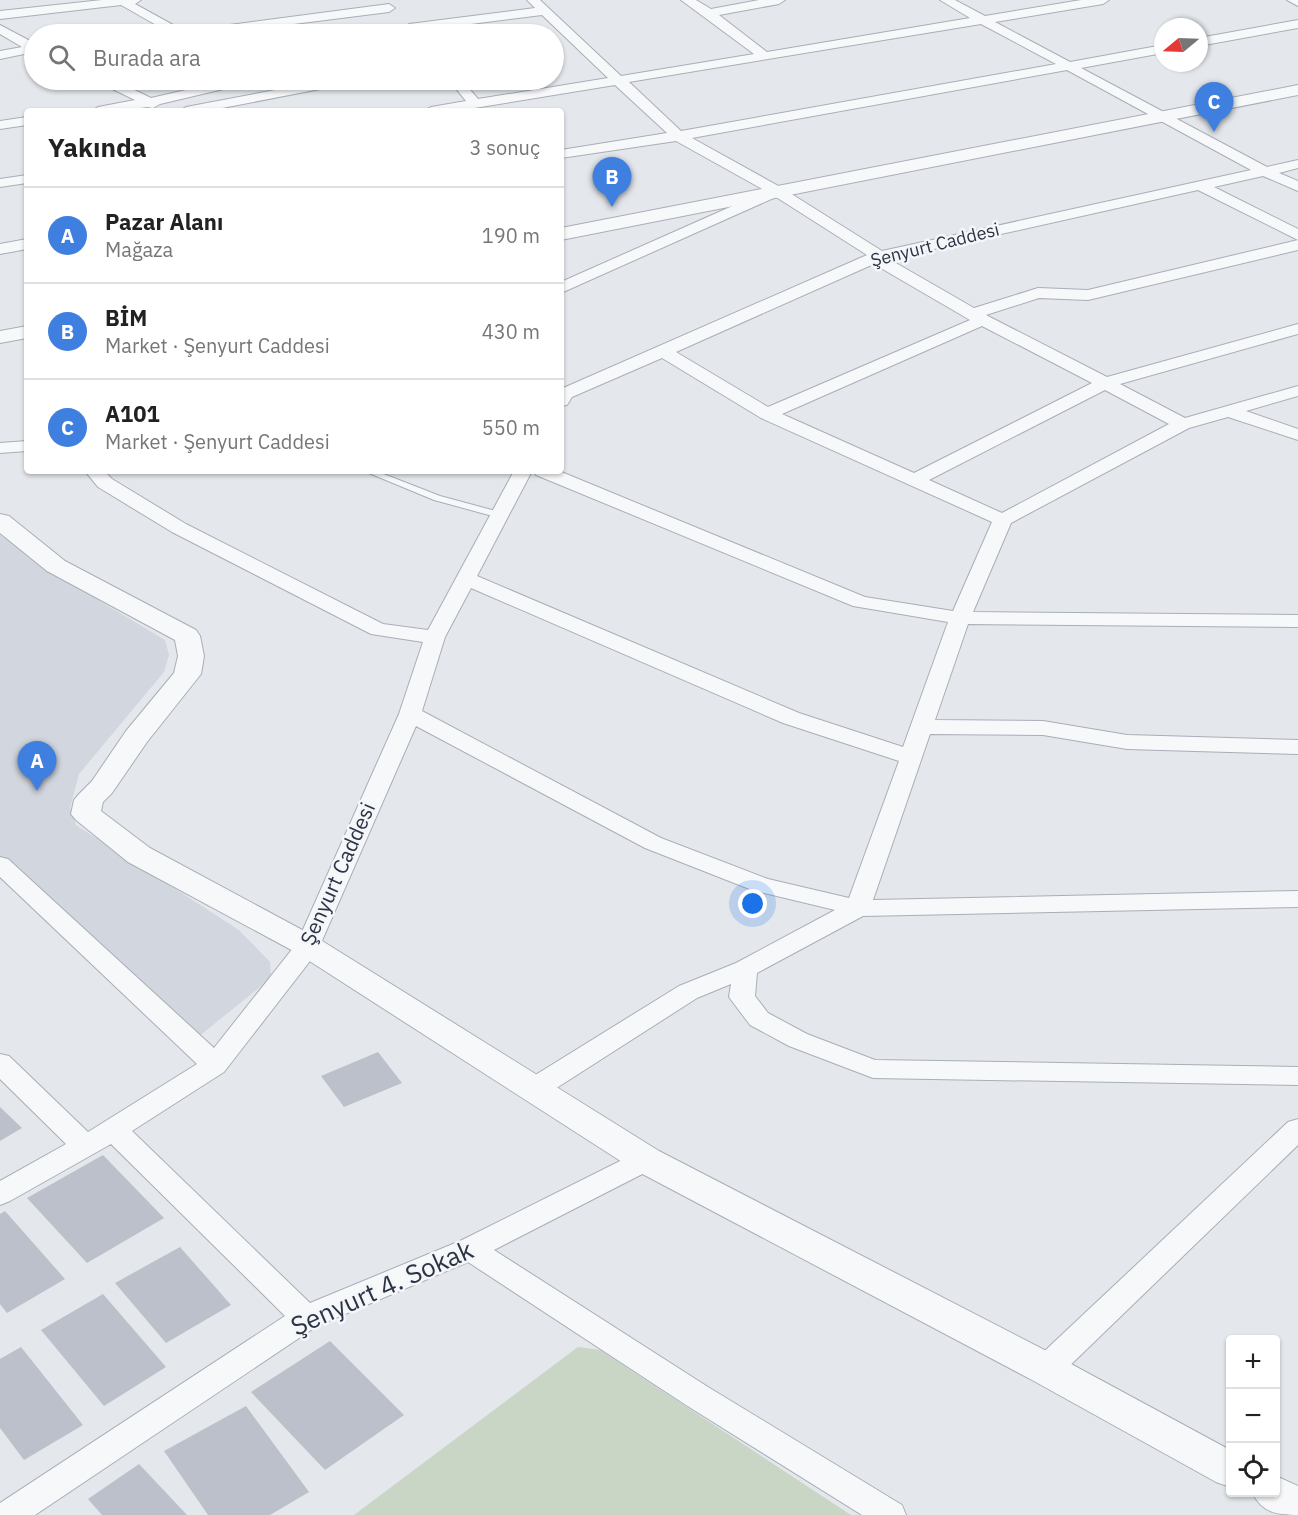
<!DOCTYPE html>
<html lang="tr">
<meta charset="utf-8">
<style>
:root{--surface:#fff;--page:#f2f2f2;--text:#222;--muted:#767676;--line:#e0e0e0;--accent:#0f766e}
body{margin:0;font-family:"IBM Plex Sans",sans-serif;background:var(--page);color:var(--text)}
.controls{position:absolute;right:18px;bottom:18px;display:grid;overflow:hidden;border-radius:6px;box-shadow:0 2px 4px #0004}
.controls button{width:54px;height:54px;display:grid;place-items:center;padding:0;border:0;border-bottom:2px solid var(--line);background:var(--surface);color:var(--text);font:30px sans-serif}
.compass{position:absolute;left:1154px;top:18px;width:54px;height:54px;border-radius:50%;background:var(--surface);box-shadow:0 2px 4px #0004;rotate:251deg}
.you{position:absolute;left:753px;top:904px;width:21px;height:21px;margin:-15px;border:4px solid #fff;border-radius:50%;background:#1a73e8;box-shadow:0 0 0 9px #1a73e833}
.badge{display:grid;place-items:center;width:39px;height:39px;border-radius:50%;background:var(--accent);color:#fff;font-size:20px;font-weight:700}
.pin{position:absolute;translate:-50% -50px;filter:drop-shadow(0 2px 3px #0008)}
.pin::after{content:'';position:absolute;top:32px;width:21px;height:18px;background:inherit;clip-path:polygon(0 0,100% 0,50% 100%)}
.list{margin:0;padding:0;list-style:none}
h2{display:flex;justify-content:space-between;align-items:center;height:78px;margin:0;padding:0 24px;font-size:26px}
h2 small{font-size:20px;font-weight:400;color:var(--muted)}
.list li{display:grid;grid-template-columns:39px 1fr auto;gap:18px;align-items:center;box-sizing:border-box;height:96px;padding:0 24px;border-top:2px solid var(--line)}
.list b{display:block;font-size:22px;white-space:nowrap}
.list p{margin:0;font-size:20px;white-space:nowrap;color:var(--muted)}
.list em{font-size:20px;font-style:normal;color:var(--muted)}
.icon{flex:none;width:33px;height:33px;fill:none;stroke:currentColor;stroke-width:2;stroke-linecap:round;stroke-linejoin:round}
.map{position:relative;flex:none;width:1298px;height:1515px;overflow:hidden}
.search{position:absolute;background:var(--surface);box-shadow:0 2px 4px #0004;left:24px;top:24px;width:540px;height:66px;display:flex;align-items:center;gap:15px;box-sizing:border-box;padding:0 21px;border-radius:33px;color:var(--muted);font-size:22px}
.panel{position:absolute;background:var(--surface);box-shadow:0 2px 4px #0004;left:24px;top:108px;width:540px;height:366px;border-radius:6px}
.map>svg:first-child{display:block}
.built{fill:#d2d6de}
.green{fill:#c9d6c5}
.building{fill:#bbc0ca}
.lines{fill:none;stroke-linecap:round;stroke-linejoin:round}
.service-casing{stroke:#a9aeb7;stroke-width:2}
.minor-casing{stroke:#a9aeb7;stroke-width:2}
.tertiary-casing{stroke:#a9aeb7;stroke-width:2}
.service{fill:#f7f8fa;fill-rule:evenodd}
.minor{fill:#f7f8fa;fill-rule:evenodd}
.tertiary{fill:#f7f8fa;fill-rule:evenodd}
.labels{text-anchor:middle;stroke-width:5;stroke-linejoin:round;paint-order:stroke}
.far-street-label{font-size:18px;fill:#2b3445;stroke:#f4f6f9}
.street-label{font-size:21px;fill:#2b3445;stroke:#f4f6f9}
.near-street-label{font-size:26px;fill:#2b3445;stroke:#f4f6f9}
</style>
<div class="map">
<svg width="1298" height="1515" viewBox="0 0 1298 1515">
<rect width="100%" height="100%" fill="#e4e7ec"/>
<!-- built -->
<polygon class="built" points="0,535 83,591 165,640 169,655 164,672 79,774 70,808 76,825 239,930 270,962 271,978 197,1038 0,857"/>
<!-- green -->
<polygon class="green" points="578,1347 600,1350 851,1515 354,1515"/>
<!-- building -->
<g class="building">
<polygon points="378,1052 402,1083 344,1107 321,1076"/>
<polygon points="0,1107 22,1128 0,1141"/>
<polygon points="103,1155 164,1218 87,1263 27,1198"/>
<polygon points="5,1211 65,1279 7,1313 0,1304 0,1214"/>
<polygon points="180,1247 231,1305 166,1343 115,1283"/>
<polygon points="103,1294 166,1367 104,1406 41,1330"/>
<polygon points="330,1341 404,1415 325,1470 251,1392"/>
<polygon points="21,1347 83,1425 24,1460 0,1428 0,1359"/>
<polygon points="246,1406 309,1492 270,1515 208,1515 164,1451"/>
<polygon points="139,1464 187,1515 102,1515 88,1499"/>
</g>
<g class="lines">
<defs>
<polygon id="service" points="364,471 376,471 440,496 503,513 504,515 500,518 434,500"/>
<g id="minor">
<polygon points="102,0 141,0 135,4 184,31 389,4 395,8 389,12 214,34 172,34 121,5 0,19 0,11"/>
<path d="M527 0H540L621 76 754 54 681 0H696L711 9 759 0H785L779 4 719 15 767 52 970 18 940 0H955L985 16 1081 0H1109L1103 4 995 22 1070 62 1163 45V53L1081 68 1267 167 1298 160V168L1279 173 1298 181V191L1263 176 1214 187 1298 229V240L1198 190 889 259 974 308 1038 288 1088 290 1298 240V250L1088 300 1039 298 986 315 1107 377 1298 324V334L1120 384 1185 418 1298 386V396L1246 411 1298 429V440L1228 417 1189 428 1011 523 973 612 1298 615V627L968 624 935 720 1043 721 1127 735 1298 740V754L1127 749 1043 735 930 734 873 900 1298 891V907L863 916 757 973 755 996 768 1013 807 1034 875 1060 1298 1067V1085L873 1078 789 1046 750 1025 729 997 731 984 697 998 544 1096 534 1099 524 1096 520 1089 524 1082 679 986 736 963 835 910 752 890 645 848 416 726 317 952 224 1072 132 1131 310 1303 460 1241 636 1153 646 1150 656 1153 660 1160 656 1167 494 1250 708 1387 902 1505 906 1515H862L686 1405 468 1262 317 1326 35 1515H0V1503L285 1316 111 1144 10 1201 0 1205V1181L66 1144 0 1079V1054L9 1056 88 1132 197 1064 0 877V857L8 859 214 1048 297 943 399 714 423 642 371 634 172 532 98 487 85 471H104L112 479 186 524 383 624 428 630 514 471H532L477 576 799 713 903 747 948 622 853 606 536 475 534 471H559L865 597 953 611 992 522 761 418 662 358 572 397 567 405 561 406V389L867 255 776 197 561 293V282L766 191 676 141 561 158V150L667 133 615 85 456 111H424L431 107 466 101 449 80H462L478 99 608 78 542 15 409 32 403 28 409 24 535 8ZM981 24 1056 64 681 131 629 82ZM1067 70 1251 170 882 251 782 188 692 138ZM876 263 879 267 970 320 768 407 676 352ZM982 326 1092 383 914 473 782 414ZM1105 390 1169 424 1002 513 929 480ZM471 588 783 723 899 761 849 898 768 879 661 838 422 711 445 637Z"/>
<polygon points="1287,0 1298,0 1298,6"/>
<polygon points="1298,20 1298,28 1199,46 1199,38"/>
<polygon points="0,25 34,43 34,52 0,59 0,51 22,47 0,34"/>
<polygon points="99,80 114,80 151,98 229,80 251,80 249,83 160,104 153,108 147,107 122,111 91,111 98,107 135,100 100,83"/>
<polygon points="328,80 353,80 346,84 207,111 179,111 186,107"/>
<polygon points="27,117 27,125 0,129 0,121"/>
<polygon points="27,175 27,183 0,187 0,179"/>
<polygon points="27,239 27,249 0,254 0,244"/>
<polygon points="27,441 27,451 0,453 0,443"/>
<polygon points="1298,1119 1298,1145 1057,1378 1046,1381 1035,1378 1031,1369 1035,1360 1288,1122"/>
</g>
<g id="tertiary">
<polygon points="1298,85 1298,95 561,240 561,228"/>
<polygon points="27,326 27,338 0,343 0,331"/>
<polygon points="0,514 9,516 65,561 196,630 200,636 204,656 201,674 147,742 112,793 103,802 101,811 150,848 319,939 659,1151 1060,1358 1230,1450 1230,1487 1216,1482 1032,1380 633,1169 297,953 128,862 76,820 71,814 74,800 79,794 92,781 126,731 174,673 178,656 175,640 47,571 0,533"/>
<path d="M1276 1476 1298 1486V1515C1277 1515 1262 1513 1252 1492H1276Z"/>
</g>
</defs>
<!-- service casing -->
<use href="#service" class="service-casing"/>
<!-- minor casing -->
<use href="#minor" class="minor-casing"/>
<!-- tertiary casing -->
<use href="#tertiary" class="tertiary-casing"/>
<!-- service -->
<use href="#service" class="service"/>
<!-- minor -->
<use href="#minor" class="minor"/>
<!-- tertiary -->
<use href="#tertiary" class="tertiary"/>
</g>
<g class="labels">
<!-- far-street labels -->
<g class="far-street-label">
<text transform="translate(935 245) rotate(-14)" y="6">Şenyurt Caddesi</text>
</g>
<!-- street labels -->
<g class="street-label">
<text transform="translate(338 874) rotate(-66)" y="7">Şenyurt Caddesi</text>
</g>
<!-- near-street labels -->
<g class="near-street-label">
<text transform="translate(382 1288) rotate(-24)" y="9">Şenyurt 4. Sokak</text>
</g>
</g>
</svg>
<div class="controls">
<button>+</button>
<button>−</button>
<button><svg class="icon" aria-label="locate" viewBox="0 0 24 24"><circle cx="12" cy="12" r="6"/><path d="M12 2v4M12 18v4M2 12h4M18 12h4"/></svg></button>
</div>
<svg class="compass" viewBox="-18 -18 36 36"><path d="M0-13l5 13h-10z" fill="#e53935"/><path d="M0 13l5-13h-10z" fill="#767676"/></svg>
<div class="you"></div>
<div class="pin badge" style="left:37px;top:791px;background:#3f7fe0">A</div>
<div class="pin badge" style="left:612px;top:207px;background:#3f7fe0">B</div>
<div class="pin badge" style="left:1214px;top:132px;background:#3f7fe0">C</div>
<div class="search"><svg class="icon" aria-label="search" viewBox="0 0 24 24"><circle cx="10" cy="10" r="6"/><path d="M15 15l6 6"/></svg>Burada ara</div>
<section class="panel">
<h2>Yakında<small>3 sonuç</small></h2>
<ul class="list">
<li><span class="badge" style="background:#3f7fe0">A</span><div><b>Pazar Alanı</b><p>Mağaza</p></div><em>190 m</em></li>
<li><span class="badge" style="background:#3f7fe0">B</span><div><b>BİM</b><p>Market · Şenyurt Caddesi</p></div><em>430 m</em></li>
<li><span class="badge" style="background:#3f7fe0">C</span><div><b>A101</b><p>Market · Şenyurt Caddesi</p></div><em>550 m</em></li>
</ul>
</section>
</div>
